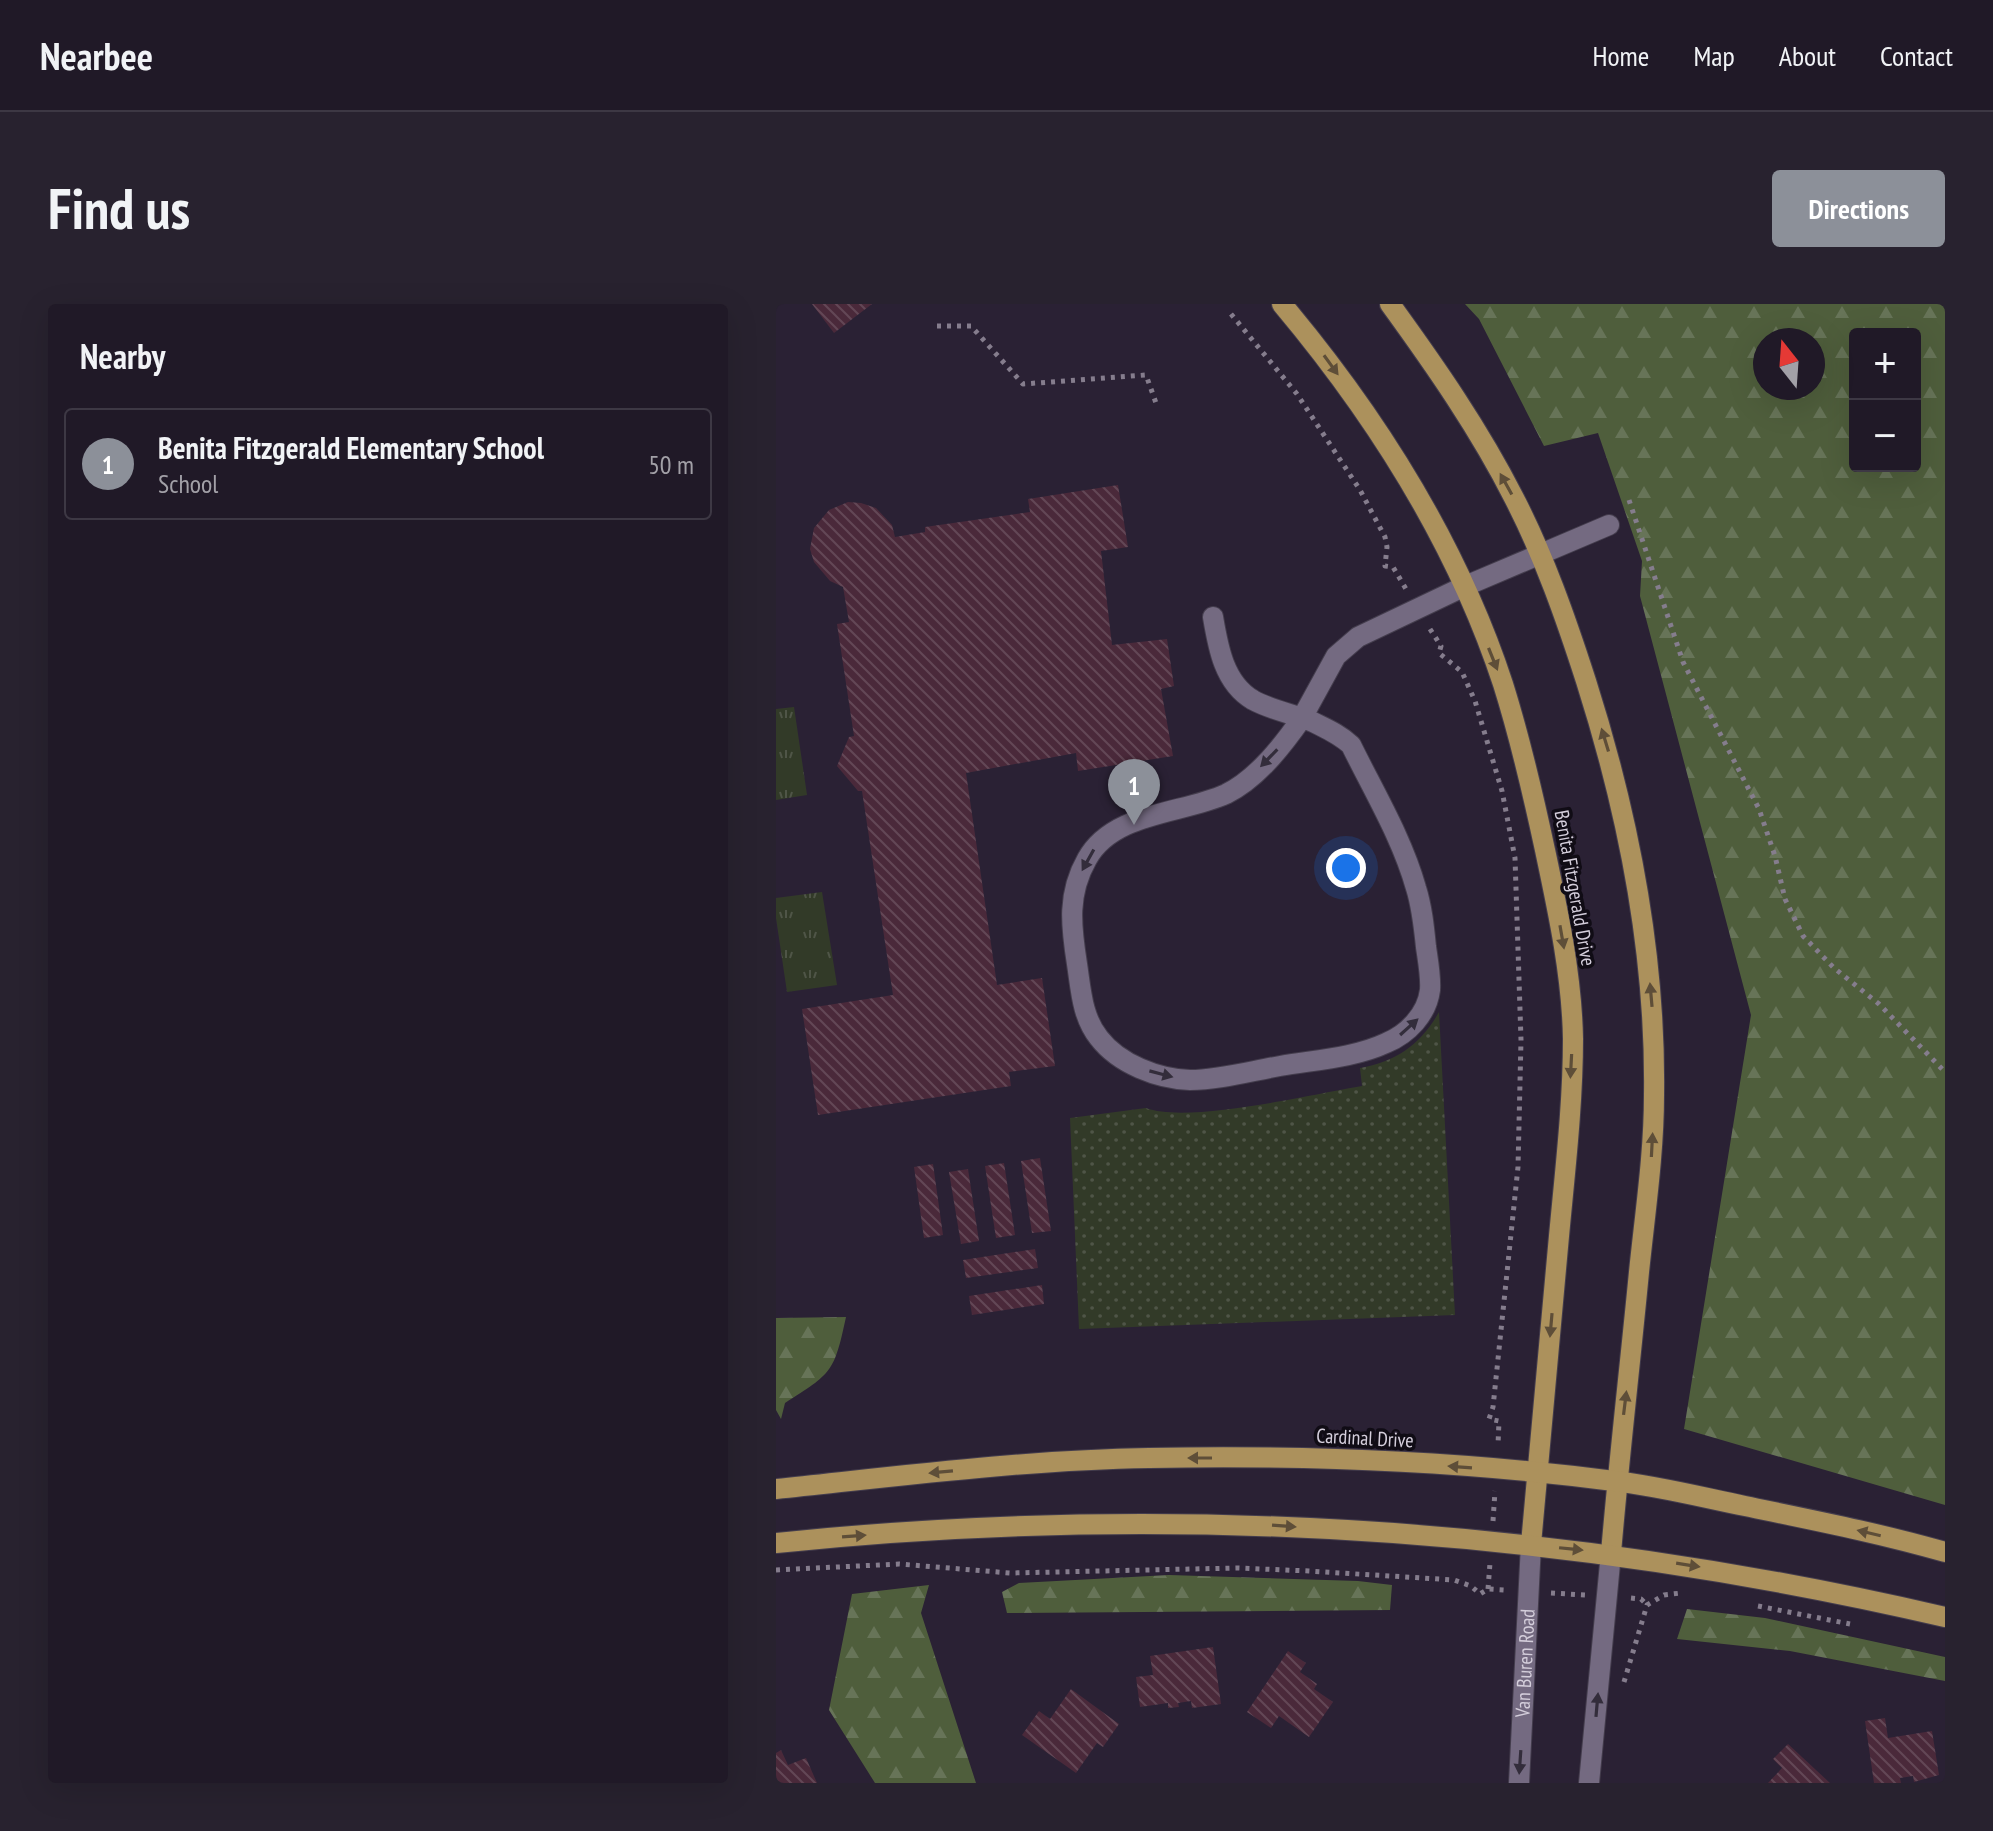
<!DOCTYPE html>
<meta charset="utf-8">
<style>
:root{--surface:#201927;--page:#28222f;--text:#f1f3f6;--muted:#a2a0a7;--line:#3d3844;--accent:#8c9099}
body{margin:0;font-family:"PT Sans Narrow",sans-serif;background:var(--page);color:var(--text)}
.controls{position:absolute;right:24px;top:24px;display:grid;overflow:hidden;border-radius:8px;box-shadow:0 8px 32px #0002}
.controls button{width:72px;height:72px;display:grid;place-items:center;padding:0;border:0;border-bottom:2px solid var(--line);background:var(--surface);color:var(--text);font:40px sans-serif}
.compass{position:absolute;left:977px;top:24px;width:72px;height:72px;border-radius:50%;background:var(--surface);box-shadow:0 8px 32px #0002;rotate:343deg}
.you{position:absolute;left:570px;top:564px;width:28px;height:28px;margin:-20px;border:6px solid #fff;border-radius:50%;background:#1a73e8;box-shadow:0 0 0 12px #1a73e833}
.badge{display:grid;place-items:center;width:52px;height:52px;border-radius:50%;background:var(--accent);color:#fff;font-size:26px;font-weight:700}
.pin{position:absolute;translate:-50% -66px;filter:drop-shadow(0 2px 4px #0008)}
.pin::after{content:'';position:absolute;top:42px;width:28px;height:24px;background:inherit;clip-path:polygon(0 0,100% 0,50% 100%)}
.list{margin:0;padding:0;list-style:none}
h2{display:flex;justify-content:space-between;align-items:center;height:104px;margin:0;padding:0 32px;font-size:34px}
h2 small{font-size:26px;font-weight:400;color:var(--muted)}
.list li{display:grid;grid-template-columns:52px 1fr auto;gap:24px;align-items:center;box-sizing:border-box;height:112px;margin:0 16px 16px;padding:0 16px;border:2px solid var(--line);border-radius:8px}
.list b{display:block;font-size:30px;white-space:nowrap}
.list p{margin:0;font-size:26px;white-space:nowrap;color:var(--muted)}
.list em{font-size:26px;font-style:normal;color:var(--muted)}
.map{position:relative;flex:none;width:1169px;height:1479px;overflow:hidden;border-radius:8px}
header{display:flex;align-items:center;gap:48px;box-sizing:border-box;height:112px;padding:0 40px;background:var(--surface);border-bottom:2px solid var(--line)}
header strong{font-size:38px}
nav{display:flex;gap:44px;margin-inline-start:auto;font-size:28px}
.intro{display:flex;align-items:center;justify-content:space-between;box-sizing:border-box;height:192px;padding:0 48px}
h1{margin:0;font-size:56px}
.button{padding:20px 36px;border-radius:8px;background:var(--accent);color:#fff;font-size:28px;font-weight:700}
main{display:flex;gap:48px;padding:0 48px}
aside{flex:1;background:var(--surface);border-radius:8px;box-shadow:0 8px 32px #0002}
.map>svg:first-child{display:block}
.grass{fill:url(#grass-dots)}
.forest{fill:url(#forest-firs);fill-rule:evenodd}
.park{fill:url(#park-tufts)}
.building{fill:url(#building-back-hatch)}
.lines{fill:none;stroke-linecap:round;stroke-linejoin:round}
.minor-casing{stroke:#443d4d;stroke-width:22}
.major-casing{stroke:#443d4d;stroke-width:22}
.path{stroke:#857d8d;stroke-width:5;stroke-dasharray:4 6;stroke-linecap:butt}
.minor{stroke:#746a81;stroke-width:20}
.major{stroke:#ac915c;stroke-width:20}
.oneway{fill:#5e4e38}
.oneway2{fill:#332d3b}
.labels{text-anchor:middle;stroke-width:7;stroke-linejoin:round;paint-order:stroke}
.street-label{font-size:20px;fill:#d4cedb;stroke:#100c15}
</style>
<header>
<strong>Nearbee</strong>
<nav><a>Home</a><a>Map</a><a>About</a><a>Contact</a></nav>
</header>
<div class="intro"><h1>Find us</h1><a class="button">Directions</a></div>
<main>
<aside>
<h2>Nearby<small></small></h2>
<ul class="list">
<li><span class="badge">1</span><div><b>Benita Fitzgerald Elementary School</b><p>School</p></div><em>50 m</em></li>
</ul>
</aside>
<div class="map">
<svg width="1169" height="1479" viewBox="0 0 1169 1479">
<defs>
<pattern id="grass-dots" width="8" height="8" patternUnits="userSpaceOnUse" patternTransform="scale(2)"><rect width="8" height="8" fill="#323a28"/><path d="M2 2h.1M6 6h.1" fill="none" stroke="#4f5547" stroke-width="1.8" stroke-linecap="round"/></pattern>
<pattern id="forest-firs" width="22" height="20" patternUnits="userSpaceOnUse" patternTransform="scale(2)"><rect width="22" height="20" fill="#4f5e3c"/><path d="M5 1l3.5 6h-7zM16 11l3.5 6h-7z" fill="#677458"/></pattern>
<pattern id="park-tufts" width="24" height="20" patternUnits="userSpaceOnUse" patternTransform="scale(2)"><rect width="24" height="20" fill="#323a28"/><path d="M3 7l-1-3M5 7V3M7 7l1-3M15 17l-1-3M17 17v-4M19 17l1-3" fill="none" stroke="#4f5547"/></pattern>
<pattern id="building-back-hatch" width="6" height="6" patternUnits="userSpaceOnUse" patternTransform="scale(2)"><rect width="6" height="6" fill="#4a293a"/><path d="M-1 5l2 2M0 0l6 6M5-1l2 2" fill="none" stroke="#634756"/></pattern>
</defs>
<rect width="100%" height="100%" fill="#2a2134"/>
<!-- grass -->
<path class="grass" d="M663 708 679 1011 303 1025 294 814 370 804C412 820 537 790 586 782L584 764C620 758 645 740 663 708Z"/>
<!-- forest -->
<g class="forest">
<path d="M689 0H1169V1201L908 1125 975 711 864 292 866 257 822 129 768 142 703 15ZM1139 30V162H1079V30ZM1037 36V84H989V36Z"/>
<path d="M70 1013C58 1069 56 1069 9 1099L5 1115 0 1106V1014Z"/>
<polygon points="393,1271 582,1277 616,1281 614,1306 231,1309 226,1288 243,1279"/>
<polygon points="153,1281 145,1309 200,1479 99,1479 53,1406 76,1290"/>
<polygon points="911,1305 989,1314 1169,1353 1169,1377 1014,1347 901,1335"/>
</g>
<!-- park -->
<g class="park">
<polygon points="18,403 31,491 0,496 0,405"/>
<polygon points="46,588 61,681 11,688 0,614 0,594"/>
</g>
<!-- building -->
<g class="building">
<polygon points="36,0 96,0 58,29"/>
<polygon points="342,181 352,243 325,247 336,341 391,335 398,382 385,385 397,452 302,467 300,449 190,469 221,681 266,674 279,762 233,768 235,782 42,811 26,705 117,691 86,487 82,487 61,462 73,433 78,432 61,320 73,318 67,283 54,277 38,258 34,245 38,224 53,206 72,198 85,199 100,204 116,221 119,233 149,228 149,223 254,208 252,195"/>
<polygon points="264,854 275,927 256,929 245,857"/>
<polygon points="228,859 239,931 220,934 209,862"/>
<polygon points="157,860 167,931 148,934 138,863"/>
<polygon points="192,865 203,937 185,940 173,868"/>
<polygon points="259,945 262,964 190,974 187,956"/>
<polygon points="266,981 268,1000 196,1011 193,992"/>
<polygon points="437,1343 445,1400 416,1404 415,1397 402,1399 403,1403 392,1404 392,1399 364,1403 360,1373 377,1371 374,1352"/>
<polygon points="512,1347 530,1359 524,1368 541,1380 538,1385 557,1398 533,1433 503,1412 495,1424 471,1408"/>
<polygon points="295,1385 343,1420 327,1443 321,1439 300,1469 246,1431 263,1407 274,1415"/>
<polygon points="1109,1414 1112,1434 1156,1427 1163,1471 1138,1478 1137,1472 1124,1474 1125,1479 1098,1479 1089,1417"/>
<polygon points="1012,1440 1054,1479 992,1479 1006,1464 997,1455"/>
<polygon points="5,1446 12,1461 30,1454 41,1479 0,1479 0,1449"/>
</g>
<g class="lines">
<defs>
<g id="minor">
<path d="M437 313C442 343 448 379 477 396 495 406 518 410 537 418 551 425 563 430 575 441 598 488 626 534 640 584 646 603 648 623 650 643 652 657 655 672 654 686 651 710 632 730 610 739 578 754 538 756 504 762 475 767 443 776 414 776 382 775 343 760 323 734 306 713 305 686 301 660 295 622 291 590 311 555 337 508 406 510 450 490 481 475 507 441 526 414L560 352 582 333 687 283 833 221"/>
<path id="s1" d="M743 1479 755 1240"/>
<polyline points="813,1479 835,1249"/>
</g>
<g id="major">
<path d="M506 0C600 112 681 240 727 380 744 434 757 490 769 546 782 607 796 672 797 735 797 800 789 867 783 932 774 1035 765 1138 755 1240"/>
<path d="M614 0C659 62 703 125 738 194 768 252 790 315 810 377 853 512 880 649 878 791 878 850 869 909 863 968 854 1062 843 1155 835 1249"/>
<path d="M0 1185C124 1172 249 1156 373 1154 528 1151 685 1157 838 1177 882 1182 925 1193 969 1202 1036 1216 1103 1229 1169 1248"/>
<path d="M0 1239C395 1198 782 1223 1169 1313"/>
</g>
</defs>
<!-- minor casing -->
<use href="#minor" class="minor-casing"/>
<!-- major casing -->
<use href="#major" class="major-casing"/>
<!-- path -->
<g class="path">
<polyline points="455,10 521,90 584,186 609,233 611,243 609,262 617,263 630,285"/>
<polyline points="161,22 195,22 247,80 370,71 380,99"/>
<polyline points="853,196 907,358 983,505 999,552 1009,595 1027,632 1058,664 1103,700 1169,768"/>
<polyline points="654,325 665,342 663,349 686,368 699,397 726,487 739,554 745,736 742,863 717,1103 713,1115 723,1117 722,1141"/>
<polyline points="717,1217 719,1187"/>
<polyline points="0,1266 123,1260 234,1269 461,1264 533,1267 678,1276 695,1282 704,1290 712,1285 729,1286"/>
<polyline points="712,1285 714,1259"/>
<polyline points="775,1289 809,1291"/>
<polyline points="855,1294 865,1295 871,1301"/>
<polyline points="982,1302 1074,1320"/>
<polyline points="848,1378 871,1301 888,1291 905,1289"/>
</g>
<!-- minor -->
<use href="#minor" class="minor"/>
<!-- major -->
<use href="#major" class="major"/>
</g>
<!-- one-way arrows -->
<defs><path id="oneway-solid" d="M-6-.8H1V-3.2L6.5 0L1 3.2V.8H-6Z" transform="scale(2)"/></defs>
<g class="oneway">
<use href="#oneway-solid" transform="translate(555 61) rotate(54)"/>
<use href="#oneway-solid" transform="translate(730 180) rotate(-119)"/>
<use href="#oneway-solid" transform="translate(717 355) rotate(68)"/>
<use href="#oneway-solid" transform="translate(829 436) rotate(-107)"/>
<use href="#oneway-solid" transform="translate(786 633) rotate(80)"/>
<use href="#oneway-solid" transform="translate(875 691) rotate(-95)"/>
<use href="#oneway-solid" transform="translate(795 762) rotate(93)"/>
<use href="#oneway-solid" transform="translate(876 841) rotate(-87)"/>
<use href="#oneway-solid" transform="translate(775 1021) rotate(95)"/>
<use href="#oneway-solid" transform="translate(849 1099) rotate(-83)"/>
<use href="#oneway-solid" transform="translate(424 1154) rotate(-180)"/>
<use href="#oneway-solid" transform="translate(684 1163) rotate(-176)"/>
<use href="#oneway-solid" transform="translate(165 1168) rotate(175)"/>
<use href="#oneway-solid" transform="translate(508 1222) rotate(4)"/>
<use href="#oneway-solid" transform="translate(1093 1229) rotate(-167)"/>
<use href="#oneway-solid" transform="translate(78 1232) rotate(-4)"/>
<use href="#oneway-solid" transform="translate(795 1245) rotate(6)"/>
<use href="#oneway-solid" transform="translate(912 1261) rotate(9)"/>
</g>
<g class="oneway2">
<use href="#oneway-solid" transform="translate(493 454) rotate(134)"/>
<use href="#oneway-solid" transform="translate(312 556) rotate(119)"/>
<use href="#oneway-solid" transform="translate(633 723) rotate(-42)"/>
<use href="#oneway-solid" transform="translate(385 770) rotate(15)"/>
<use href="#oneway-solid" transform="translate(821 1401) rotate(-85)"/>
<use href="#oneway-solid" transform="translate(744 1458) rotate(94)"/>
</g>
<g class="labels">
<!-- street labels -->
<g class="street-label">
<text transform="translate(799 584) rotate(80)" y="7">Benita Fitzgerald Drive</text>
<text transform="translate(589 1134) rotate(3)" y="7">Cardinal Drive</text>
<text dy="7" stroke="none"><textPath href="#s1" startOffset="120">Van Buren Road</textPath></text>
</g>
</g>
</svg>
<div class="controls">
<button>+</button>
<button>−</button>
</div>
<svg class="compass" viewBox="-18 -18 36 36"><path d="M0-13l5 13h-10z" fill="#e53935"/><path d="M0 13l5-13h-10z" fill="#a2a0a7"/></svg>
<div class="you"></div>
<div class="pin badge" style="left:358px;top:521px">1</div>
</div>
</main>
